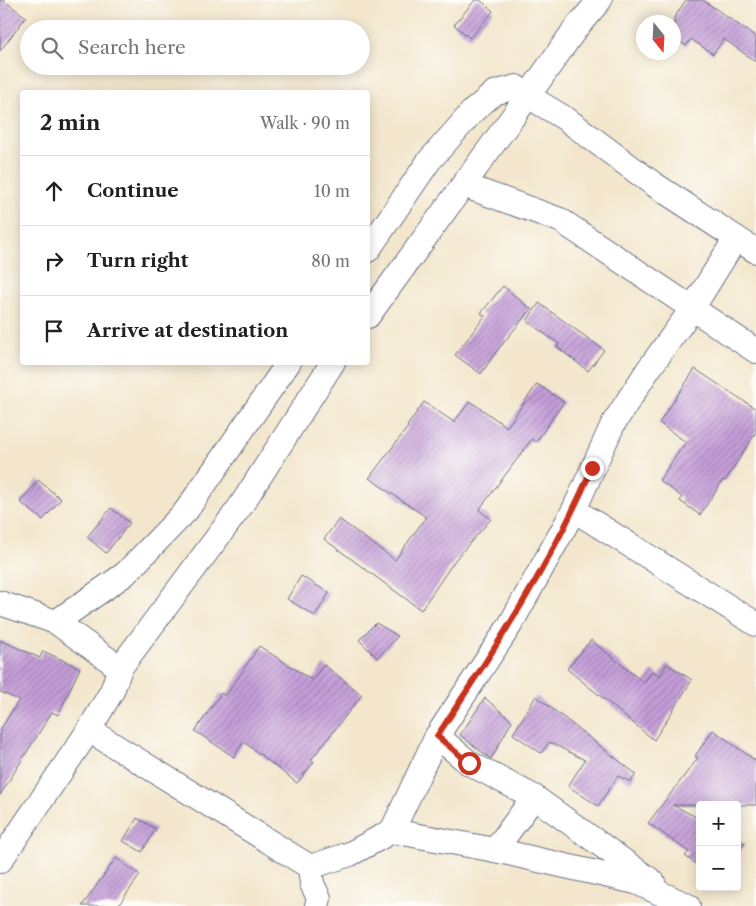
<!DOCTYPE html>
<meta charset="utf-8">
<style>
:root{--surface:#fff;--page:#f2f2f2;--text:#202124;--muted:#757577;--line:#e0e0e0}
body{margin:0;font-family:"Libre Caslon Text",serif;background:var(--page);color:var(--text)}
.controls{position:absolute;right:15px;bottom:15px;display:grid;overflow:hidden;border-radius:5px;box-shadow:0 2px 12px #0003}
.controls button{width:45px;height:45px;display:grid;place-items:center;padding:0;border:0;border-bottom:1px solid var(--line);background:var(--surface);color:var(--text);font:25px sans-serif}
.compass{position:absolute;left:636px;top:15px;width:45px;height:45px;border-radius:50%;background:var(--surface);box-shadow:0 2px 12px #0003;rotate:162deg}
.stop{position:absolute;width:15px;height:15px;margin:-11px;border:4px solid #c8321e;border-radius:50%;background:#fff}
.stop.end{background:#c8321e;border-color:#fff;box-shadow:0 1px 5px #0008}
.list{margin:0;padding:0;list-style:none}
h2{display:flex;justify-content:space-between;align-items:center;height:65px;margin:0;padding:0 20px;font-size:21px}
h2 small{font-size:16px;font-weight:400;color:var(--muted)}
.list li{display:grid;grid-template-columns:32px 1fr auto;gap:15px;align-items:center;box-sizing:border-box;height:70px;padding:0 20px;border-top:1px solid var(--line)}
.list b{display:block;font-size:19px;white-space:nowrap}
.list em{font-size:16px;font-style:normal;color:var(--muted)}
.icon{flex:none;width:28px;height:28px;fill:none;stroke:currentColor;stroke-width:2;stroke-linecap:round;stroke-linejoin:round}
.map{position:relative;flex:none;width:756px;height:906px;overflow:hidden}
.search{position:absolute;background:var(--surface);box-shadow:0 2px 12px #0003;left:20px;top:20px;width:350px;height:55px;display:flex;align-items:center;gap:12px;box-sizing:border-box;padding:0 18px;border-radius:28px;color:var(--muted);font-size:19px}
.panel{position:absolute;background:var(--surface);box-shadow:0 2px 12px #0003;left:20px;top:90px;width:350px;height:275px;border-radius:5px}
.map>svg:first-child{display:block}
.building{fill:url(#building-hatch)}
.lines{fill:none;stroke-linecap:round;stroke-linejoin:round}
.minor-casing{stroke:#676f84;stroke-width:26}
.minor{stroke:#fff;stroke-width:24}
.route{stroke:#c8321e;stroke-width:6}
</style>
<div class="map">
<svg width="756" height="906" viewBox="0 0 756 906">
<defs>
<pattern id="building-hatch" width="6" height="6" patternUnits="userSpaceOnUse" patternTransform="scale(1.25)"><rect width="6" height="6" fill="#c59ed8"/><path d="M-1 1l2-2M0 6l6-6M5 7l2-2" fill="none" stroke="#9f81b2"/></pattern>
</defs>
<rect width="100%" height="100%" fill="#fdfcf7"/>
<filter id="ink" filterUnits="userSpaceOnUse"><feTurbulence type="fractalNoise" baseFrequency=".02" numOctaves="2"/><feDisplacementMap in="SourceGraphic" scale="10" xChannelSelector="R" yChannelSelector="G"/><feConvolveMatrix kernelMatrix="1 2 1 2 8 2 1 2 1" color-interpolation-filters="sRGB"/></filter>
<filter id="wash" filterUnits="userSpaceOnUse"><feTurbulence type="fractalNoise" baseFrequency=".0096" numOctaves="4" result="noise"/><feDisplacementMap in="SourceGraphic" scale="20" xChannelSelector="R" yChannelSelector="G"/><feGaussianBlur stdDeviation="1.12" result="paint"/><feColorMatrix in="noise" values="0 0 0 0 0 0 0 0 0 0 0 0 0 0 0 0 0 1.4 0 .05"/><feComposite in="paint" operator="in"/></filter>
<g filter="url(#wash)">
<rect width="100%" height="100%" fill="#f3e6cc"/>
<g id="blocks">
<!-- building -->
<g class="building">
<polygon points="0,0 3,0 26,17 0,51"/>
<polygon points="475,0 480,0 493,11 470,38 454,25"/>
<polygon points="686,0 703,0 756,37 756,62 724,39 713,54 691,39 686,46 674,37 674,18"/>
<polygon points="503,286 531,309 496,352 481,374 455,355 485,316 481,313"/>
<polygon points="539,303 604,350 588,371 557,347 559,344 527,321"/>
<polygon points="695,369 756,409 756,432 725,481 723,480 700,515 680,501 682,497 659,480 686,442 659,423"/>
<polygon points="537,384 564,402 536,442 532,439 479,510 491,519 455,560 421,610 324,539 339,519 395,560 426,517 369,478 408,427 407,426 424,402 454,422 470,401 507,427"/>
<polygon points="38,480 61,499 43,520 20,502"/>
<polygon points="111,508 130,523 106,553 87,537"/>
<polygon points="301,576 329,593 315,616 287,599"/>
<polygon points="376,623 398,636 377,658 359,640"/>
<polygon points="0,640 40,658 43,651 80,668 58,715 52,712 0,795 0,730 19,700 0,692"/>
<polygon points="591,640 644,683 652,671 660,676 667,664 692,680 654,740 567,669"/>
<polygon points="259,646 312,680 324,665 362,695 311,760 314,762 297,783 244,742 234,757 195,731 221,693 226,696"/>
<polygon points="536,696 636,774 631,782 618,776 598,806 568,786 585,760 549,742 541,753 513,734"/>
<polygon points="485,698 512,721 491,759 460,735"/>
<polygon points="713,730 756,761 756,805 673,805 700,819 700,867 685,856 689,852 648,823 698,758 695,756"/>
<polygon points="137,818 156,829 142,852 123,841"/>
<polygon points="737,839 745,844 737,853"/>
<polygon points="116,858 140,875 118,906 82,906"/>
</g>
</g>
</g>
<g filter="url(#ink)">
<use href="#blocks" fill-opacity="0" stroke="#676f84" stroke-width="1"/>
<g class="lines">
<defs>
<g id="minor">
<polyline points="463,185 560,220 756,351"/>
<polyline points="368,250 429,161 473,111 494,93 516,87 528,96 576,28 600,0"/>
<polyline points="368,316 528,96 566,119 652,183 756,251"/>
<polyline points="574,510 756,624"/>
<polyline points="0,603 56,622 120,668"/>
<polyline points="56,622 125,574 186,511 289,362"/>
<polyline points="89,730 310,867"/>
<polyline points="437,736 469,763 534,797 653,882"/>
<polyline points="392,831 495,850 636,882 688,906"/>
<polyline points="495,850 534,797"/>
<polyline points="0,861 89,730 112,691 120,668 240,507 333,362"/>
<polyline points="317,906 319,898 312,884 310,867 350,854 392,831 437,736 510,625 574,510 613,424 648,370 692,309 736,238"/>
</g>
</defs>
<!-- minor casing -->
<use href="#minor" class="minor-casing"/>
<!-- minor -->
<use href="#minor" class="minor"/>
</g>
</g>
<g class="lines" filter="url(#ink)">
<!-- route -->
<path class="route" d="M469 763 437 736C494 650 552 563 592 468"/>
</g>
</svg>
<div class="controls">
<button>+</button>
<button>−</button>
</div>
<svg class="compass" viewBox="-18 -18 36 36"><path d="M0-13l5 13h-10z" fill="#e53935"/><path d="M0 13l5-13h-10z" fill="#757577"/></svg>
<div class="stop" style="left:469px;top:763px"></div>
<div class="stop end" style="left:592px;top:468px"></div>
<div class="search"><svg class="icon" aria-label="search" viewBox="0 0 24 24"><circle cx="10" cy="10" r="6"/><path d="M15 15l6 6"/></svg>Search here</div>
<section class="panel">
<h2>2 min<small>Walk · 90 m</small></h2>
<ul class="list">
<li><svg class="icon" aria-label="ahead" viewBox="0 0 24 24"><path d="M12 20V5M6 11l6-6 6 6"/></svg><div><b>Continue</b></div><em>10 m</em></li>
<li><svg class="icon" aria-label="right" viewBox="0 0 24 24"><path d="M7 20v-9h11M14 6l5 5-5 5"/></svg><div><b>Turn right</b></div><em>80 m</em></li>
<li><svg class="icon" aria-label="arrive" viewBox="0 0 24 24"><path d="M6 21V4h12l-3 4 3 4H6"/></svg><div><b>Arrive at destination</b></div></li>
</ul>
</section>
</div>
